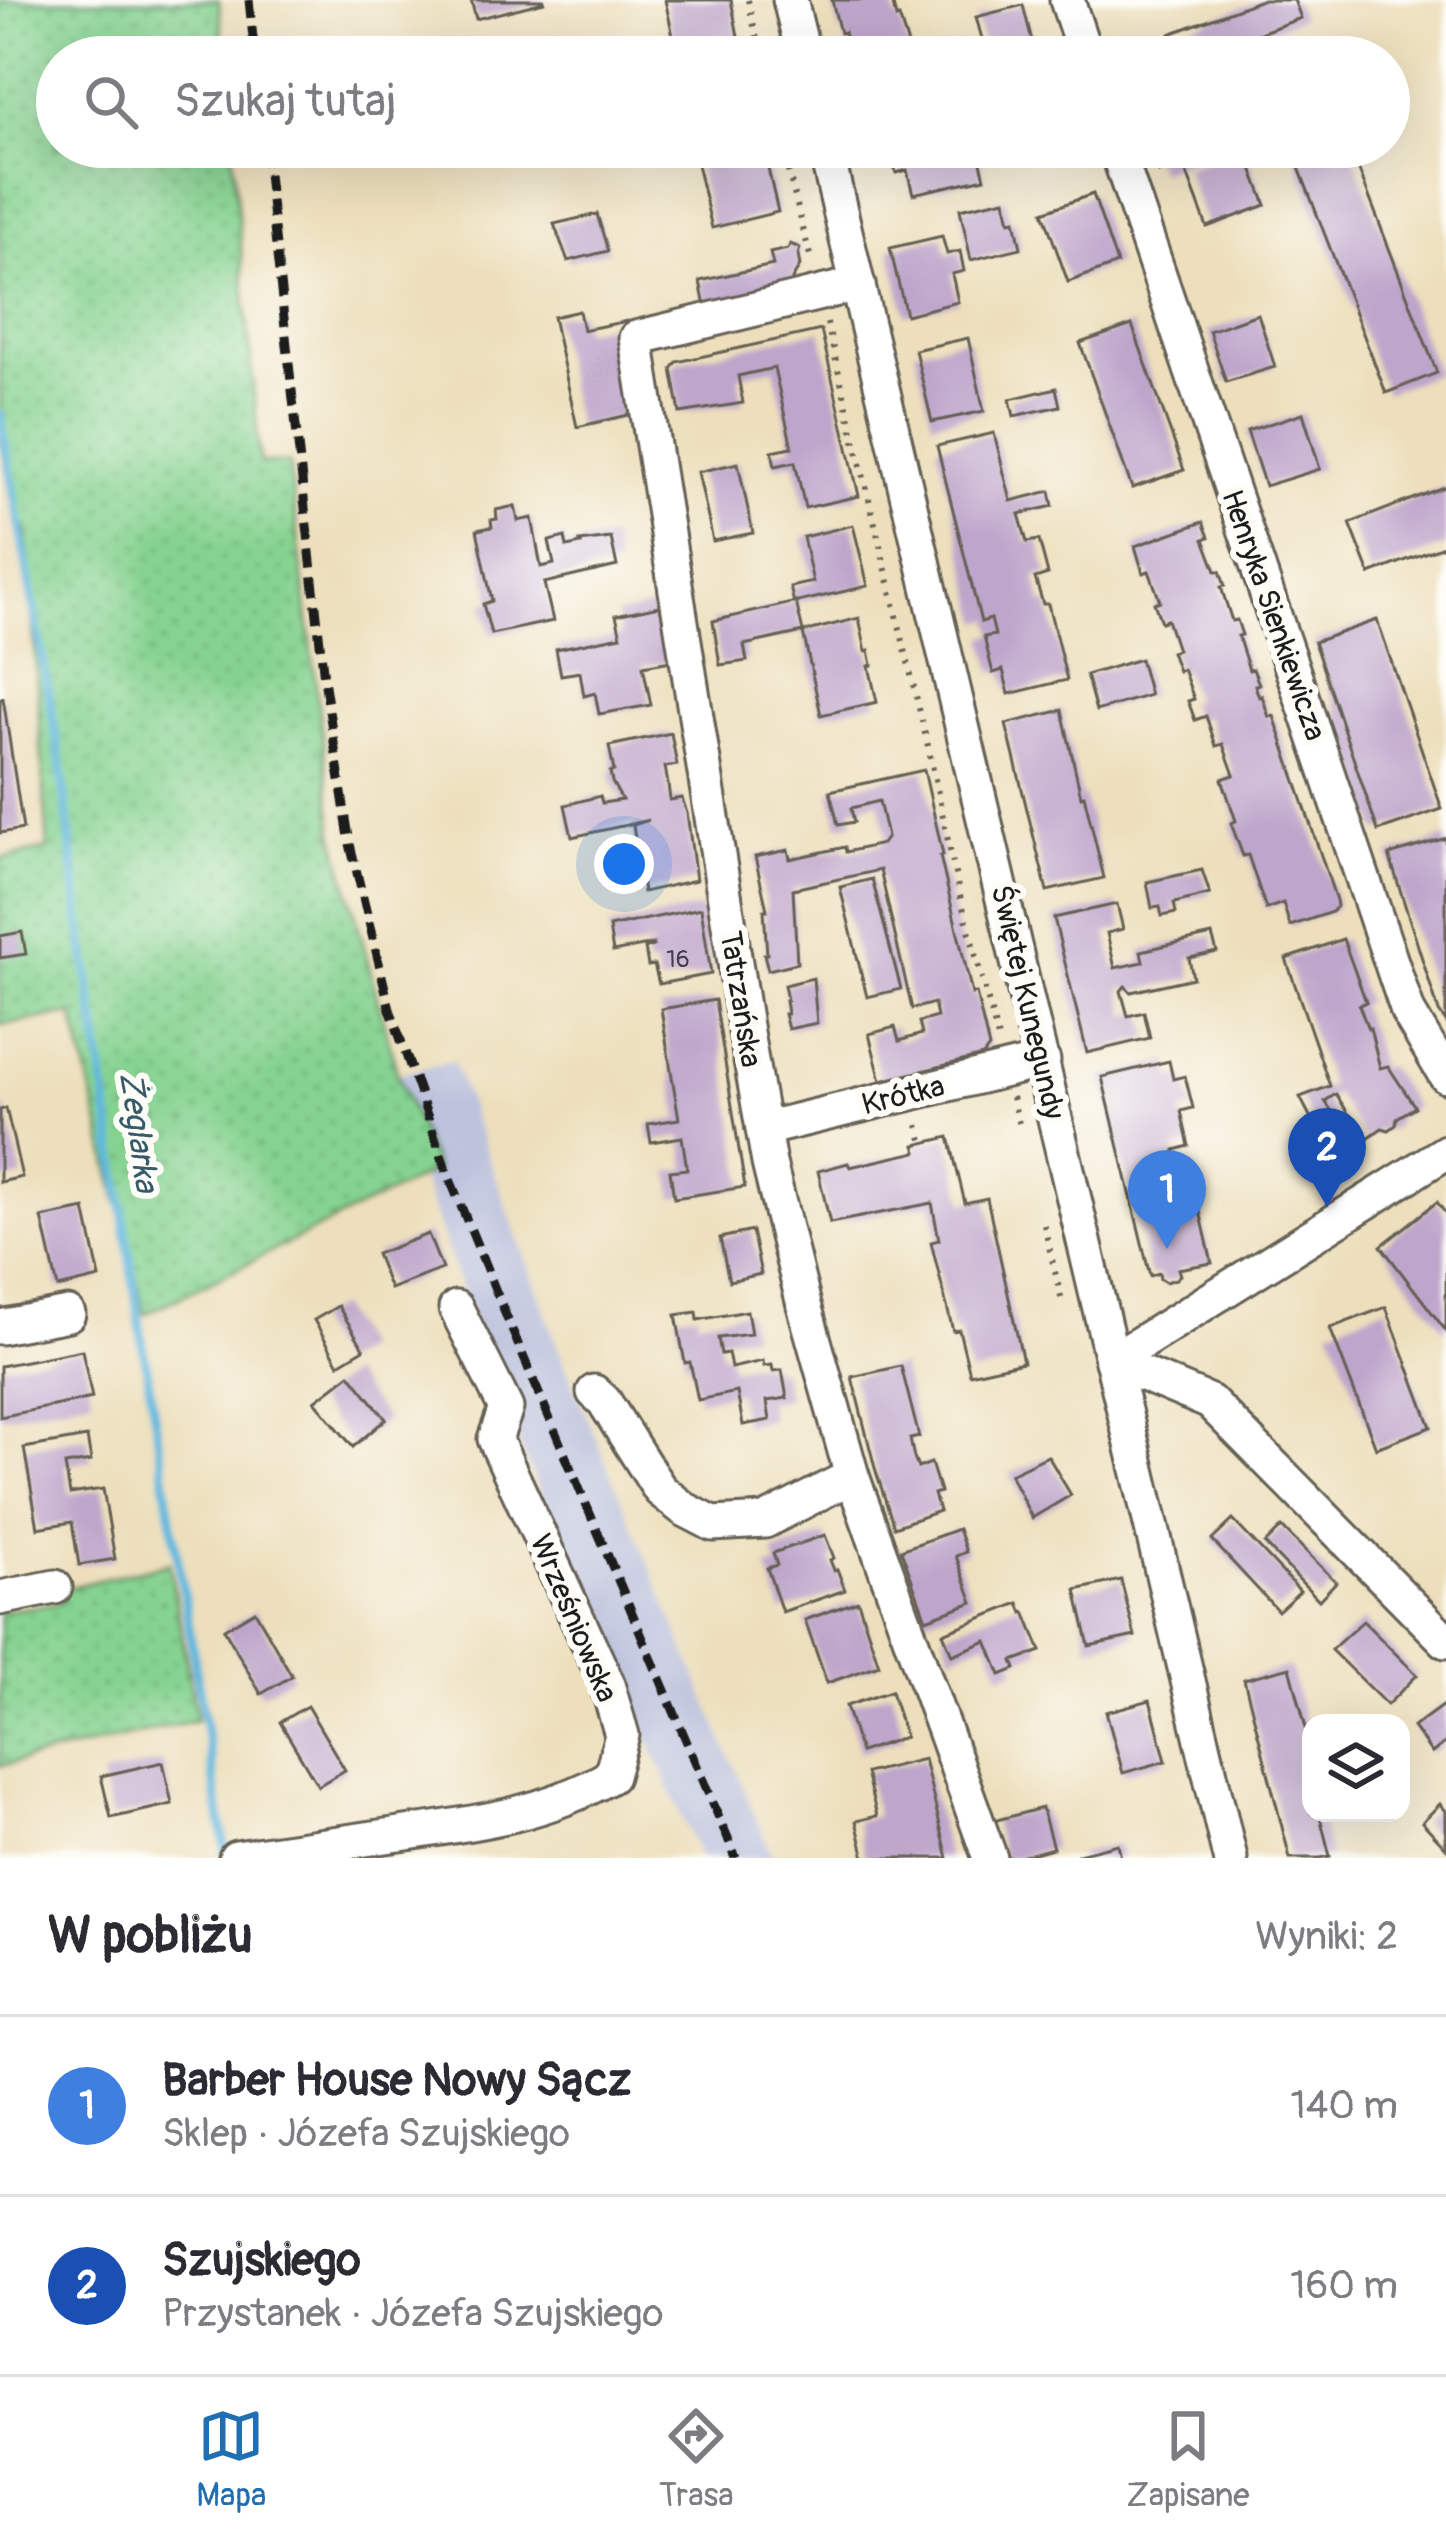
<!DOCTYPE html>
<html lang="pl">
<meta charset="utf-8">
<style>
:root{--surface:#fff;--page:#f7f7f7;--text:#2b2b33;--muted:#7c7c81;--line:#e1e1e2;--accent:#1f6fb2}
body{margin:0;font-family:Pangolin,sans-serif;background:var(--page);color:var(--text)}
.controls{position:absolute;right:36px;bottom:36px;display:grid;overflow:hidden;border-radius:24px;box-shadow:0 12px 48px #0002}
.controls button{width:108px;height:108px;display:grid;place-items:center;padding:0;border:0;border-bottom:3px solid var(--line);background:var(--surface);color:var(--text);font:60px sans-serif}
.you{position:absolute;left:624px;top:864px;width:42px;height:42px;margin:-30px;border:9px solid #fff;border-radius:50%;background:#1a73e8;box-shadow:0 0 0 18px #1a73e833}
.badge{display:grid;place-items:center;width:78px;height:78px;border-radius:50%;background:var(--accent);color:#fff;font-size:39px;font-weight:700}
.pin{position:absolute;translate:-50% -99px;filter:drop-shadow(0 3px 6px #0008)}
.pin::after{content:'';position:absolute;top:63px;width:42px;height:36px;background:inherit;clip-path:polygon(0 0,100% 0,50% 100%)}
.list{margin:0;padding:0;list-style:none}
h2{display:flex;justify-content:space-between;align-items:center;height:156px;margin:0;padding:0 48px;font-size:51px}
h2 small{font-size:39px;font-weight:400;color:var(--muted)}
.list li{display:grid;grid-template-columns:78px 1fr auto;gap:36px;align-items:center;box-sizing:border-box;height:180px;padding:0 48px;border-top:3px solid var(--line)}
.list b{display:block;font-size:45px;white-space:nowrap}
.list p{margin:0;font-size:39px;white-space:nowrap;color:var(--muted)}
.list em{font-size:39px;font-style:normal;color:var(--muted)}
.icon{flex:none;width:66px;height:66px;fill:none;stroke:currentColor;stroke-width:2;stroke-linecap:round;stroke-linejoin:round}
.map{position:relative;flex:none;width:1446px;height:1858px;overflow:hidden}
.search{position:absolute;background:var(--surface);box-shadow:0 12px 48px #0002;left:36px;right:36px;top:36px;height:132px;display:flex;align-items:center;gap:30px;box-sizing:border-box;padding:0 42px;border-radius:66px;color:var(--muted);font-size:45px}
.sheet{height:516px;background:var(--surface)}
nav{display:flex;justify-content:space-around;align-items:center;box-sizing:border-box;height:168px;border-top:3px solid var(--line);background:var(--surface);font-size:33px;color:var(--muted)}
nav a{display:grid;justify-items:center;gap:6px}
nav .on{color:var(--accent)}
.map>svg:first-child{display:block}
.railway{fill:#bec3dd}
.grass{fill:url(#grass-dots);stroke:#517856;stroke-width:3}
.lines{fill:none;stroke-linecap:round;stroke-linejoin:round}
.stream{stroke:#60b7dd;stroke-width:9}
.building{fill:#bea5cb}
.minor-casing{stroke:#656054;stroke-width:39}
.path{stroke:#656054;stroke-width:6;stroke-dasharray:3 9;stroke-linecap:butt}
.minor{stroke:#fff;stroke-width:33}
.rail{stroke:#1c1c1c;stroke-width:9;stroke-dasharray:18 9;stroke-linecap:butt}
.labels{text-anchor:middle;stroke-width:12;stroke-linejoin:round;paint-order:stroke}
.number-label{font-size:24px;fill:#443e48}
.street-label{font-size:30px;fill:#1c1c1c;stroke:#fdfcf7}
.water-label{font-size:33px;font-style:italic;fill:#375a69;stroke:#fdfcf7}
</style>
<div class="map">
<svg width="1446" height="1858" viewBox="0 0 1446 1858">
<defs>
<pattern id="grass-dots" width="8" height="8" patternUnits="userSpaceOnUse" patternTransform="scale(3)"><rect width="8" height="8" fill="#86d391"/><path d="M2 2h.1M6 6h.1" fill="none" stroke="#73b57c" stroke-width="1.8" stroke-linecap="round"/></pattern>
</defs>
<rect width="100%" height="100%" fill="#fdfcf7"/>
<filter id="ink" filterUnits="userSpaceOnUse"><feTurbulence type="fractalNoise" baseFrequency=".00833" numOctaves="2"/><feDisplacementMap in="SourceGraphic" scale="24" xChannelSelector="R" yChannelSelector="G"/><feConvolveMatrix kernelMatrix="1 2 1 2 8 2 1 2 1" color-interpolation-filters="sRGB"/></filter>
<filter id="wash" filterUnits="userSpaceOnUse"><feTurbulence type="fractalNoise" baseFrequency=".004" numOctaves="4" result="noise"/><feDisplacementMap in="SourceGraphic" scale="48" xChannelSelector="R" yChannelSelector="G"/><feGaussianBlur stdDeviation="2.7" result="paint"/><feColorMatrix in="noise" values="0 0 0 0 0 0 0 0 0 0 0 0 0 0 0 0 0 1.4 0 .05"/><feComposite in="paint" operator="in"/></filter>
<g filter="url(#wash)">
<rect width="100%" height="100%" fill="#eddfbc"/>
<!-- railway -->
<polygon class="railway" points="453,1061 563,1360 773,1858 700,1858 514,1432 384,1077"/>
<!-- grass -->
<g class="grass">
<polygon points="0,0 219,0 224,57 57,57 57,147 232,147 260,463 289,463 334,833 398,1076 436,1170 145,1314 73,1014 0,1025 0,859 48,849 27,537 25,526 20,526 0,441"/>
<polygon points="169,1563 197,1720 0,1766 0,1611 61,1603 59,1590"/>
</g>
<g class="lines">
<!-- stream -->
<polyline class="stream" points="0,414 60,758 80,918 143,1346 226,1853"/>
</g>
<g id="blocks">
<!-- building -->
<g class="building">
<polygon points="471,0 544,0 544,2 476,19"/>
<polygon points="665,0 731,0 742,57 682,57 681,52 676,49"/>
<polygon points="832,0 892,0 896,18 899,17 912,57 850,57 844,32 840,33"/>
<polygon points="1261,0 1294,0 1301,18 1195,57 1178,57 1170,34"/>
<polygon points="1023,5 1036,57 987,57 976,17"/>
<polygon points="693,147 763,147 778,212 712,228"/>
<polygon points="920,147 977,147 985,178 913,194 907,170 896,173 891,155"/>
<polygon points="1149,147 1211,147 1213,151 1159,172"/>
<polygon points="1240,147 1244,147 1266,205 1207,227 1185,168"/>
<polygon points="1291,147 1350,147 1437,373 1386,393"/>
<polygon points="1093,194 1117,264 1068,282 1043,212"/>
<polygon points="1005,199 1010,221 1015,220 1021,248 971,260 960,209"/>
<polygon points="597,214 608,251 568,261 554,224"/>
<polygon points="942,236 947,254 960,251 964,271 952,274 958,302 906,315 890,248"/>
<polygon points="790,244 800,248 798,255 800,266 792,279 794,289 705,307 700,281 773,265 770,253 788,249"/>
<polygon points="579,311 583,330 627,321 641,412 577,427 553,317"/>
<polygon points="1258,314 1275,367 1226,382 1209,331"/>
<polygon points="1132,325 1184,470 1132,488 1080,343"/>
<polygon points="821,330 859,496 805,508 795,462 775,466 772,451 792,447 774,368 738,376 743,403 680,413 672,369 677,362"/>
<polygon points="968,338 984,411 932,422 915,350"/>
<polygon points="1056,388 1060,406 1014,416 1010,399"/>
<polygon points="1303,413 1320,469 1265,486 1247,431"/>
<polygon points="994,433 1011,501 1050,491 1053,506 1019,514 1027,542 1039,540 1048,574 1035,578 1043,604 1048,604 1067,680 1009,694 1003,670 993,673 984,637 995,635 991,619 981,622 937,446"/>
<polygon points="738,463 753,533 713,541 698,472"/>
<polygon points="1446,486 1446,545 1370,574 1350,523"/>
<polygon points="515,506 518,521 532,518 541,567 554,564 549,541 565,537 567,547 581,544 580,542 611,538 617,566 544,583 553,621 491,634 483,604 492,601 477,530 492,527 491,520 497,519 496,510"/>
<polygon points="1203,522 1209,537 1204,539 1216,571 1220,571 1225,586 1221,587 1232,621 1237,620 1242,635 1238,636 1249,670 1253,669 1259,684 1255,685 1259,697 1262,696 1269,717 1274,716 1336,900 1337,906 1332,912 1290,926 1283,903 1266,909 1248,855 1243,856 1231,823 1236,821 1222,779 1234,775 1223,744 1216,746 1206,716 1195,720 1188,701 1194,699 1183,669 1178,671 1171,652 1177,650 1167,620 1161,622 1154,603 1160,601 1149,571 1143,573 1135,546"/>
<polygon points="853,525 868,586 794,603 790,587 813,582 803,537"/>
<polygon points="796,602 803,632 744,645 747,661 720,665 713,621"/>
<polygon points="660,606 671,661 643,666 651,705 599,714 595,693 584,696 580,672 561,675 556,649 621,636 616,615"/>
<polygon points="859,618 866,651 869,650 872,665 869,666 877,702 821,715 803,632"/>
<polygon points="1377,620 1442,809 1378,831 1314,642"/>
<polygon points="1140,659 1150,695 1096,711 1086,675"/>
<polygon points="3,698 23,829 0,833 0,699"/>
<polygon points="1062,710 1081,796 1084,795 1104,878 1047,891 1006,724"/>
<polygon points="671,733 677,765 665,767 668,784 670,800 682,798 687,813 696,880 643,892 633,825 649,820 572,837 565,805 600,796 602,803 622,800 612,782 610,772 614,771 609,746"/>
<polygon points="924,770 943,855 940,856 972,994 976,993 989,1048 983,1056 881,1081 869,1034 895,1027 899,1041 922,1034 919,1022 937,1017 934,1003 912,1009 880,870 793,889 797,963 768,970 764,954 767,954 764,910 767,910 755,857 788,850 790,859 845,847 846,852 882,844 887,837 879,801 851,808 854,822 838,825 830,791"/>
<polygon points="1446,838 1446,1022 1439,1012 1389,855"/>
<polygon points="1202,870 1210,894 1174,903 1176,913 1162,916 1160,907 1152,908 1147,882"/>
<polygon points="872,879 901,989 867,997 840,887"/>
<polygon points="1117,904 1123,929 1107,933 1115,968 1143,962 1141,951 1212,935 1217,952 1189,958 1193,978 1131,992 1125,986 1121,991 1128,1016 1144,1012 1150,1038 1087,1053 1054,918"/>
<polygon points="701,908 711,974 659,984 654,965 648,966 645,948 653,946 653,944 613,952 609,927"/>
<polygon points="22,932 26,954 0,958 0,936"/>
<polygon points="1343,939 1366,1002 1359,1005 1368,1029 1370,1028 1380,1068 1388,1066 1415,1107 1397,1118 1396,1125 1389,1130 1382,1128 1365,1140 1336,1094 1325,1101 1338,1121 1318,1132 1300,1097 1330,1086 1286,959"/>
<polygon points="813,978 817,1023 788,1029 784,1014 787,1014 785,1000 787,1000 784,985"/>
<polygon points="715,1000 745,1187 674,1198 670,1171 687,1169 682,1137 651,1142 648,1124 679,1119 661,1009"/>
<polygon points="1169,1061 1173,1079 1185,1076 1193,1108 1181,1111 1189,1146 1175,1150 1191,1213 1200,1211 1212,1263 1178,1269 1180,1275 1176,1279 1166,1282 1160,1279 1159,1273 1150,1276 1102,1077"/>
<polygon points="6,1108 22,1177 0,1182 0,1110"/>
<polygon points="949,1137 965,1203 987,1198 1023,1362 970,1374 959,1330 953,1331 931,1242 939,1240 932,1203 830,1223 818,1171 848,1163 850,1167 917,1152 915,1145"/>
<polygon points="1437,1202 1446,1214 1446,1331 1381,1246"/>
<polygon points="85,1209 100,1278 58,1288 42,1218"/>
<polygon points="752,1231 761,1274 729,1281 720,1238"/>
<polygon points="428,1234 442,1269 390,1289 376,1254"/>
<polygon points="338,1306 364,1349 339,1364 314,1320"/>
<polygon points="1386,1307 1431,1427 1376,1448 1330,1328"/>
<polygon points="747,1311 751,1334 718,1338 721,1354 728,1353 731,1368 763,1361 764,1366 772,1365 773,1371 782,1370 787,1398 767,1401 770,1420 743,1425 737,1392 698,1400 690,1362 685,1363 676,1315 697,1312 698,1320"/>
<polygon points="82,1350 92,1398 0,1417 0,1366"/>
<polygon points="901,1366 919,1437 910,1439 914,1458 918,1468 931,1463 940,1492 934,1494 939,1511 894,1527 875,1468 852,1377"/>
<polygon points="350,1374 386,1419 353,1447 315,1401"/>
<polygon points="87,1437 91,1461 65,1465 70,1494 103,1489 115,1559 79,1565 72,1522 38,1528 24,1448"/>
<polygon points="1048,1456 1071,1495 1032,1518 1010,1474"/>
<polygon points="1233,1520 1300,1591 1278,1611 1212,1540"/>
<polygon points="1282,1527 1336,1582 1319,1600 1265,1544"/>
<polygon points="958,1529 966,1552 956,1556 973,1602 926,1619 901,1550"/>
<polygon points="825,1535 834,1558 830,1560 834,1570 837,1569 845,1590 782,1612 767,1568 777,1565 773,1553"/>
<polygon points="1121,1580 1135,1636 1089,1646 1076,1590"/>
<polygon points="858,1601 879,1665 827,1683 805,1620"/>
<polygon points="1019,1603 1023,1613 1025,1612 1041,1651 1013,1661 1016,1669 1001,1675 987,1641 952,1655 943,1633"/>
<polygon points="255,1611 292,1676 261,1694 224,1629"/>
<polygon points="1363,1621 1417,1675 1387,1705 1331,1650"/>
<polygon points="1290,1667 1311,1747 1311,1813 1319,1813 1330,1856 1320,1858 1290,1858 1244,1679"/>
<polygon points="891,1691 905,1737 860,1752 846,1706"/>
<polygon points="1150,1700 1166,1761 1123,1773 1106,1712"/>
<polygon points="1446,1703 1446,1742 1432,1753 1413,1727"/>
<polygon points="307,1706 345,1770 318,1786 280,1722"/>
<polygon points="924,1759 948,1858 865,1858 856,1821 877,1816 866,1773"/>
<polygon points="163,1762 172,1804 111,1818 101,1776"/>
<polygon points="1440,1804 1446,1811 1446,1848 1422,1822"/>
<polygon points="1042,1808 1053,1848 1017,1858 1003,1858 993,1821"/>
<polygon points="1118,1844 1121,1858 1079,1858 1078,1854"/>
</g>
</g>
</g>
<g filter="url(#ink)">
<use href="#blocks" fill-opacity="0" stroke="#656054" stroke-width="3"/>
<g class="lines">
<defs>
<g id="minor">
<polyline points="790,0 804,57"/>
<polyline points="1067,0 1086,57"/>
<polyline points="825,147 1230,1858"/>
<polyline points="1116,147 1408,1012 1446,1076"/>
<polyline points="858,284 636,338 746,1032 769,1163 804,1305 852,1476 990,1858"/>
<polyline points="763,1129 1043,1061"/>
<polyline points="0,1327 68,1314"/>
<polyline points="1112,1361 1210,1402 1446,1641"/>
<polyline points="1112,1361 1446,1152"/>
<polyline points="594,1392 604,1401 660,1490 684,1509 713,1524 765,1521 852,1476"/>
<polyline points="0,1598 55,1587"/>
<path d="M236 1858C291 1850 345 1842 400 1834 476 1823 544 1815 611 1776L622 1735 606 1681 495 1439 506 1408 456 1308"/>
</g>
</defs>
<!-- minor casing -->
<use href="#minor" class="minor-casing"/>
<!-- path -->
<g class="path">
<polyline points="748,0 761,57"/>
<polyline points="782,147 812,263"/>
<polyline points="827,323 928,746 958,888 998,1039"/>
<polyline points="1012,1097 1021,1131"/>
<polyline points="918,1125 923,1143"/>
<polyline points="1044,1225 1063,1306"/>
</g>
<!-- minor -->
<use href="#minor" class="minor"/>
<!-- rail -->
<g class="rail">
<polyline points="249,0 255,57"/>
<polyline points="265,147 324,679 350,844 390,1009 447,1172 507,1318 736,1858"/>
</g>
</g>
</g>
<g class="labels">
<!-- number labels -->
<g class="number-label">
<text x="678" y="967">16</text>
</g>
<!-- street labels -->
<g class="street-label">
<text transform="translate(1274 615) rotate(71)" y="10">Henryka Sienkiewicza</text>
<text transform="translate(741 999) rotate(81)" y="10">Tatrzańska</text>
<text transform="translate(1028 1002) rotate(77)" y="10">Świętej Kunegundy</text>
<text transform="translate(903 1095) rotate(-14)" y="10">Krótka</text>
<text transform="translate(574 1618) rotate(67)" y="10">Wrześniowska</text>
</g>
<!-- water labels -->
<g class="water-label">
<text transform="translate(140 1132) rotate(82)" y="12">Żeglarka</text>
</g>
</g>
</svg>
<div class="controls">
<button><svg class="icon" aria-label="layers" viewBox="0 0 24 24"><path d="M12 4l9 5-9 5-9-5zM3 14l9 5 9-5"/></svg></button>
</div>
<div class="you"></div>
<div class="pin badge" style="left:1167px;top:1249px;background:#3f7fe0">1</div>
<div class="pin badge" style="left:1327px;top:1207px;background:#1a4fb4">2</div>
<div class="search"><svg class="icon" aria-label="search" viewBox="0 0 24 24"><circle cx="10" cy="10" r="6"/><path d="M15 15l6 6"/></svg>Szukaj tutaj</div>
</div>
<section class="sheet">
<h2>W pobliżu<small>Wyniki: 2</small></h2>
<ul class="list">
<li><span class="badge" style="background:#3f7fe0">1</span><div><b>Barber House Nowy Sącz</b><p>Sklep · Józefa Szujskiego</p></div><em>140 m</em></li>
<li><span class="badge" style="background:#1a4fb4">2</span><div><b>Szujskiego</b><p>Przystanek · Józefa Szujskiego</p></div><em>160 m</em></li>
</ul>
</section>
<nav>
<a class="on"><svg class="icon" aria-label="map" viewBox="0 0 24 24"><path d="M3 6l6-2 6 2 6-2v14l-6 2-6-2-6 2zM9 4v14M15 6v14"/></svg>Mapa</a>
<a><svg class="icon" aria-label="directions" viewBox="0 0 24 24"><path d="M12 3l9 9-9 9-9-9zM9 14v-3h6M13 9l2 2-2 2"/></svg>Trasa</a>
<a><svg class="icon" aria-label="saved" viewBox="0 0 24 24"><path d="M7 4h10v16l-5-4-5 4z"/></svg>Zapisane</a>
</nav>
